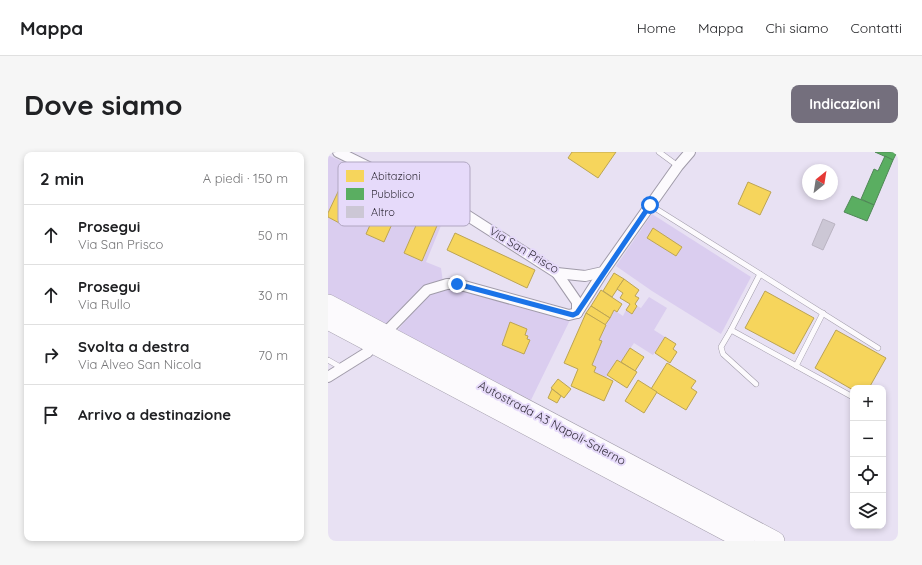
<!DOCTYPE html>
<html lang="it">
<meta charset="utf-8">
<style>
:root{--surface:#fff;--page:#f6f6f6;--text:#202124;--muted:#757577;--line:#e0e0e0;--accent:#746f7d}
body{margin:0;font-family:Quicksand,sans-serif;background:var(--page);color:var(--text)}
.controls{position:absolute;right:12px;bottom:12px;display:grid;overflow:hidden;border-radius:8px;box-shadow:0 2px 6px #0003}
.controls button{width:36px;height:36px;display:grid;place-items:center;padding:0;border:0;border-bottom:1px solid var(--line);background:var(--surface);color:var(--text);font:20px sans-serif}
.compass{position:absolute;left:474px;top:12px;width:36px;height:36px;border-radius:50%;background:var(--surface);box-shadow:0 2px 6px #0003;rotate:30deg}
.stop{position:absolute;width:12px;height:12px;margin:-9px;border:3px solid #1a73e8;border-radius:50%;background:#fff}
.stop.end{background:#1a73e8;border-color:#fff;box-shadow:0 1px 4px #0008}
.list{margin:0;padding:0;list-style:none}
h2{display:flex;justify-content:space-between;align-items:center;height:52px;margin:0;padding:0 16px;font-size:17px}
h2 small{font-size:13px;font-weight:400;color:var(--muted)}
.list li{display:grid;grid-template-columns:26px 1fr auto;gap:12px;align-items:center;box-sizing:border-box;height:60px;padding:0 16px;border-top:1px solid var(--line)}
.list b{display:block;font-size:15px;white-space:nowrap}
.list p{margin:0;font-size:13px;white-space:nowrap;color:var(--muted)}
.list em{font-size:13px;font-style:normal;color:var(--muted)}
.icon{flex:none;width:22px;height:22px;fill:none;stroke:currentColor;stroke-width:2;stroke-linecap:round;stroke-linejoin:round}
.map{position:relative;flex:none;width:570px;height:389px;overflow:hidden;border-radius:8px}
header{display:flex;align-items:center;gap:24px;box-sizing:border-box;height:56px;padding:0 20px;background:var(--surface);border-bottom:1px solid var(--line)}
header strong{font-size:19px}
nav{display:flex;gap:22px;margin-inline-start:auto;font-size:14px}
.intro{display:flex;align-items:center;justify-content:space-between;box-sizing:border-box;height:96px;padding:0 24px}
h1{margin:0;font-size:28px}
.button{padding:10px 18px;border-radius:8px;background:var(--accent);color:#fff;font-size:14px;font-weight:700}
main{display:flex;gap:24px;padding:0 24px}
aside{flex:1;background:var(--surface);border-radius:8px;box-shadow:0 2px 6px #0003}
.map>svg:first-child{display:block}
.green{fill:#dacdef}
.homes{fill:#f6d55c;stroke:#bca453}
.public{fill:#5aae61;stroke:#4f8856}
.building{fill:#ccc7d5;stroke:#bab4c2}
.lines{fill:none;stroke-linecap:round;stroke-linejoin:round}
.lane-casing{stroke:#a09ba9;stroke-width:6}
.street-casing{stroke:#a09ba9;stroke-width:12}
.highway-casing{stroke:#a09ba9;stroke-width:20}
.lane{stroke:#fcfafd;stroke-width:5}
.street{stroke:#fcfafd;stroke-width:10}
.highway{stroke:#fcfafd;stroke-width:19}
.route{stroke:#1a73e8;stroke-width:5}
.labels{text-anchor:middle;stroke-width:4;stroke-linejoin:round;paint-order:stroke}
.street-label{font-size:12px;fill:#36313e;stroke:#e6dafa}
.key{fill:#e6dafa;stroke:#b1a7c2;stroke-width:1}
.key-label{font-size:11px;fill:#36313e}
</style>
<header>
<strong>Mappa</strong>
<nav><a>Home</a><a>Mappa</a><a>Chi siamo</a><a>Contatti</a></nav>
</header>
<div class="intro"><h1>Dove siamo</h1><a class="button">Indicazioni</a></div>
<main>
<aside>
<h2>2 min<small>A piedi · 150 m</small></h2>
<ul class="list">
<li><svg class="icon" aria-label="ahead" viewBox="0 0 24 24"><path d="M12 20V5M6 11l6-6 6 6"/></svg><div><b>Prosegui</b><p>Via San Prisco</p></div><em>50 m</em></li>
<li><svg class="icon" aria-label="ahead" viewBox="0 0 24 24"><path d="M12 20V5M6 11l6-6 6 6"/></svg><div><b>Prosegui</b><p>Via Rullo</p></div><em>30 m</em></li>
<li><svg class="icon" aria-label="right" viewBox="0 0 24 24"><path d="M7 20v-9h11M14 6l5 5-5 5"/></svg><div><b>Svolta a destra</b><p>Via Alveo San Nicola</p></div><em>70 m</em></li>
<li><svg class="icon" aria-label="arrive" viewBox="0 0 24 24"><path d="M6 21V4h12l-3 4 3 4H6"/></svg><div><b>Arrivo a destinazione</b></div></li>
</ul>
</aside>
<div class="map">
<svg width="570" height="389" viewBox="0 0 570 389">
<rect width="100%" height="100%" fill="#e8e1f3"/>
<!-- green -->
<g class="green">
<polygon points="0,3 119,59 98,110 113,116 115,130 57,175 0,145"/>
<polygon points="324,62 423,125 393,182 324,139 288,114"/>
<polygon points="129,135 246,166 242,168 203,248 68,180 100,142 120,136"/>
<polygon points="321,145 339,156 326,178 337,185 325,203 306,191 293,210 289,208 278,226 266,220 268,215 264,213 274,189 271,188 277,173 286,158 295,164 298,158 304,161 309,154 313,156"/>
</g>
<!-- homes -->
<g class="homes">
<polygon points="244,0 288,0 270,26 240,6"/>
<polygon points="17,25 34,33 15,73 0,65 0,61"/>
<polygon points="420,30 443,40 432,63 410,52"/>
<polygon points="55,44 73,52 56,90 38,82"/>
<polygon points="93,62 111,69 94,109 76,101"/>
<polygon points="325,76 354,95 348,104 319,86"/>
<polygon points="127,81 207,118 199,136 119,98"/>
<polygon points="286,121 296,127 284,145 275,139"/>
<polygon points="296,127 311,138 307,144 311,146 307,152 309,154 304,162 298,158 302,152 292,146 295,141 289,137"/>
<polygon points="273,138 294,152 289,160 286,158 282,166 263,154"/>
<polygon points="437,139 486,166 466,202 417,176"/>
<polygon points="263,154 282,166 277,173 258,161"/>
<polygon points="258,161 278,173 271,188 274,189 264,213 268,215 266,220 285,229 276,249 243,234 250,217 236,211"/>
<polygon points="182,170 199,177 197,183 200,184 199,187 202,188 196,202 174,193"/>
<polygon points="508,178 558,206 541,236 525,236 525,238 487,216"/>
<polygon points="337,185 348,192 345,197 349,200 342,211 327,201"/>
<polygon points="302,196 316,205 307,219 293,210"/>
<polygon points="289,208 309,220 299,236 279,223"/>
<polygon points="339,211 368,229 363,236 369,240 358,258 323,237"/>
<polygon points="230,227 243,237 236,246 223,236"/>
<polygon points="310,228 329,240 316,261 297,249"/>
<polygon points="224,237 233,244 229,251 220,246"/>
</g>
<!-- public -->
<g class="public">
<polygon points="547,0 569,0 565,8"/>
<polygon points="557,4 565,8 546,53 533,47 546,17 550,19"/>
<polygon points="524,44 546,53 539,69 516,60"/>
</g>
<!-- building -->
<polygon class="building" points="495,67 507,72 495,98 484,93"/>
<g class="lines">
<defs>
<g id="lane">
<polyline points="331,0 350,14"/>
<polyline points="322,53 550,196"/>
<polyline points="432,122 403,178 523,244"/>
<polyline points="403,178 393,195 395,202 428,232"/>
<polyline points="0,208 14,216"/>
<polyline points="468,214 495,161"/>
</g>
<g id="street">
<polyline points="10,0 140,64 229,121 257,124 275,120 350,14 362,0"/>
<polyline points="229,121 249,150 249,161"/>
<polyline points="249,161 275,120"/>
<polyline points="61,177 99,138 119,132 129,132 241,163 249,161"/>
<polyline points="0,225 40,200"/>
</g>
<g id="highway">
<polyline points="0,152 447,389"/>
<polyline points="0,168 417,389"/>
</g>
</defs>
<!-- lane casing -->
<use href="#lane" class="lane-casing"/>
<!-- street casing -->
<use href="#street" class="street-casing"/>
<!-- highway casing -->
<use href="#highway" class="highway-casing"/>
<!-- lane -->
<use href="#lane" class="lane"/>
<!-- street -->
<use href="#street" class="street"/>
<!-- highway -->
<use href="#highway" class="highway"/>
</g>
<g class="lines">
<!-- route -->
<polyline class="route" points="129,132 245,163 249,161 322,53"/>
</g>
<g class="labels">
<!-- street labels -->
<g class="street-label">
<text transform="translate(196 98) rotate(31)" y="4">Via San Prisco</text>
<text transform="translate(224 271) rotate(28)" y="4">Autostrada A3 Napoli-Salerno</text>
</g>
</g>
<!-- legend -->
<rect x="10" y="10" width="132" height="64" rx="6" class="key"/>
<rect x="18" y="18" width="18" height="12" fill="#f6d55c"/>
<rect x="18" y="36" width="18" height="12" fill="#5aae61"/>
<rect x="18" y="54" width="18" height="12" fill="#ccc7d5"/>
<g class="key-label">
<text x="43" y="28">Abitazioni</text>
<text x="43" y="46">Pubblico</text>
<text x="43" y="64">Altro</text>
</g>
</svg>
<div class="controls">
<button>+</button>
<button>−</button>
<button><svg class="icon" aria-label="locate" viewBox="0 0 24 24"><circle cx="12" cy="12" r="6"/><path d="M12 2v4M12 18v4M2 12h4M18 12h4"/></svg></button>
<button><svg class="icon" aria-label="layers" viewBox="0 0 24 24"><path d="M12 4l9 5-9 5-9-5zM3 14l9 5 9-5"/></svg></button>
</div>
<svg class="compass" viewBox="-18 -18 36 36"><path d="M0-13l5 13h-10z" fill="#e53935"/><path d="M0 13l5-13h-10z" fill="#757577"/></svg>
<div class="stop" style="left:322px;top:53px"></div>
<div class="stop end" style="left:129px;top:132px"></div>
</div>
</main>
